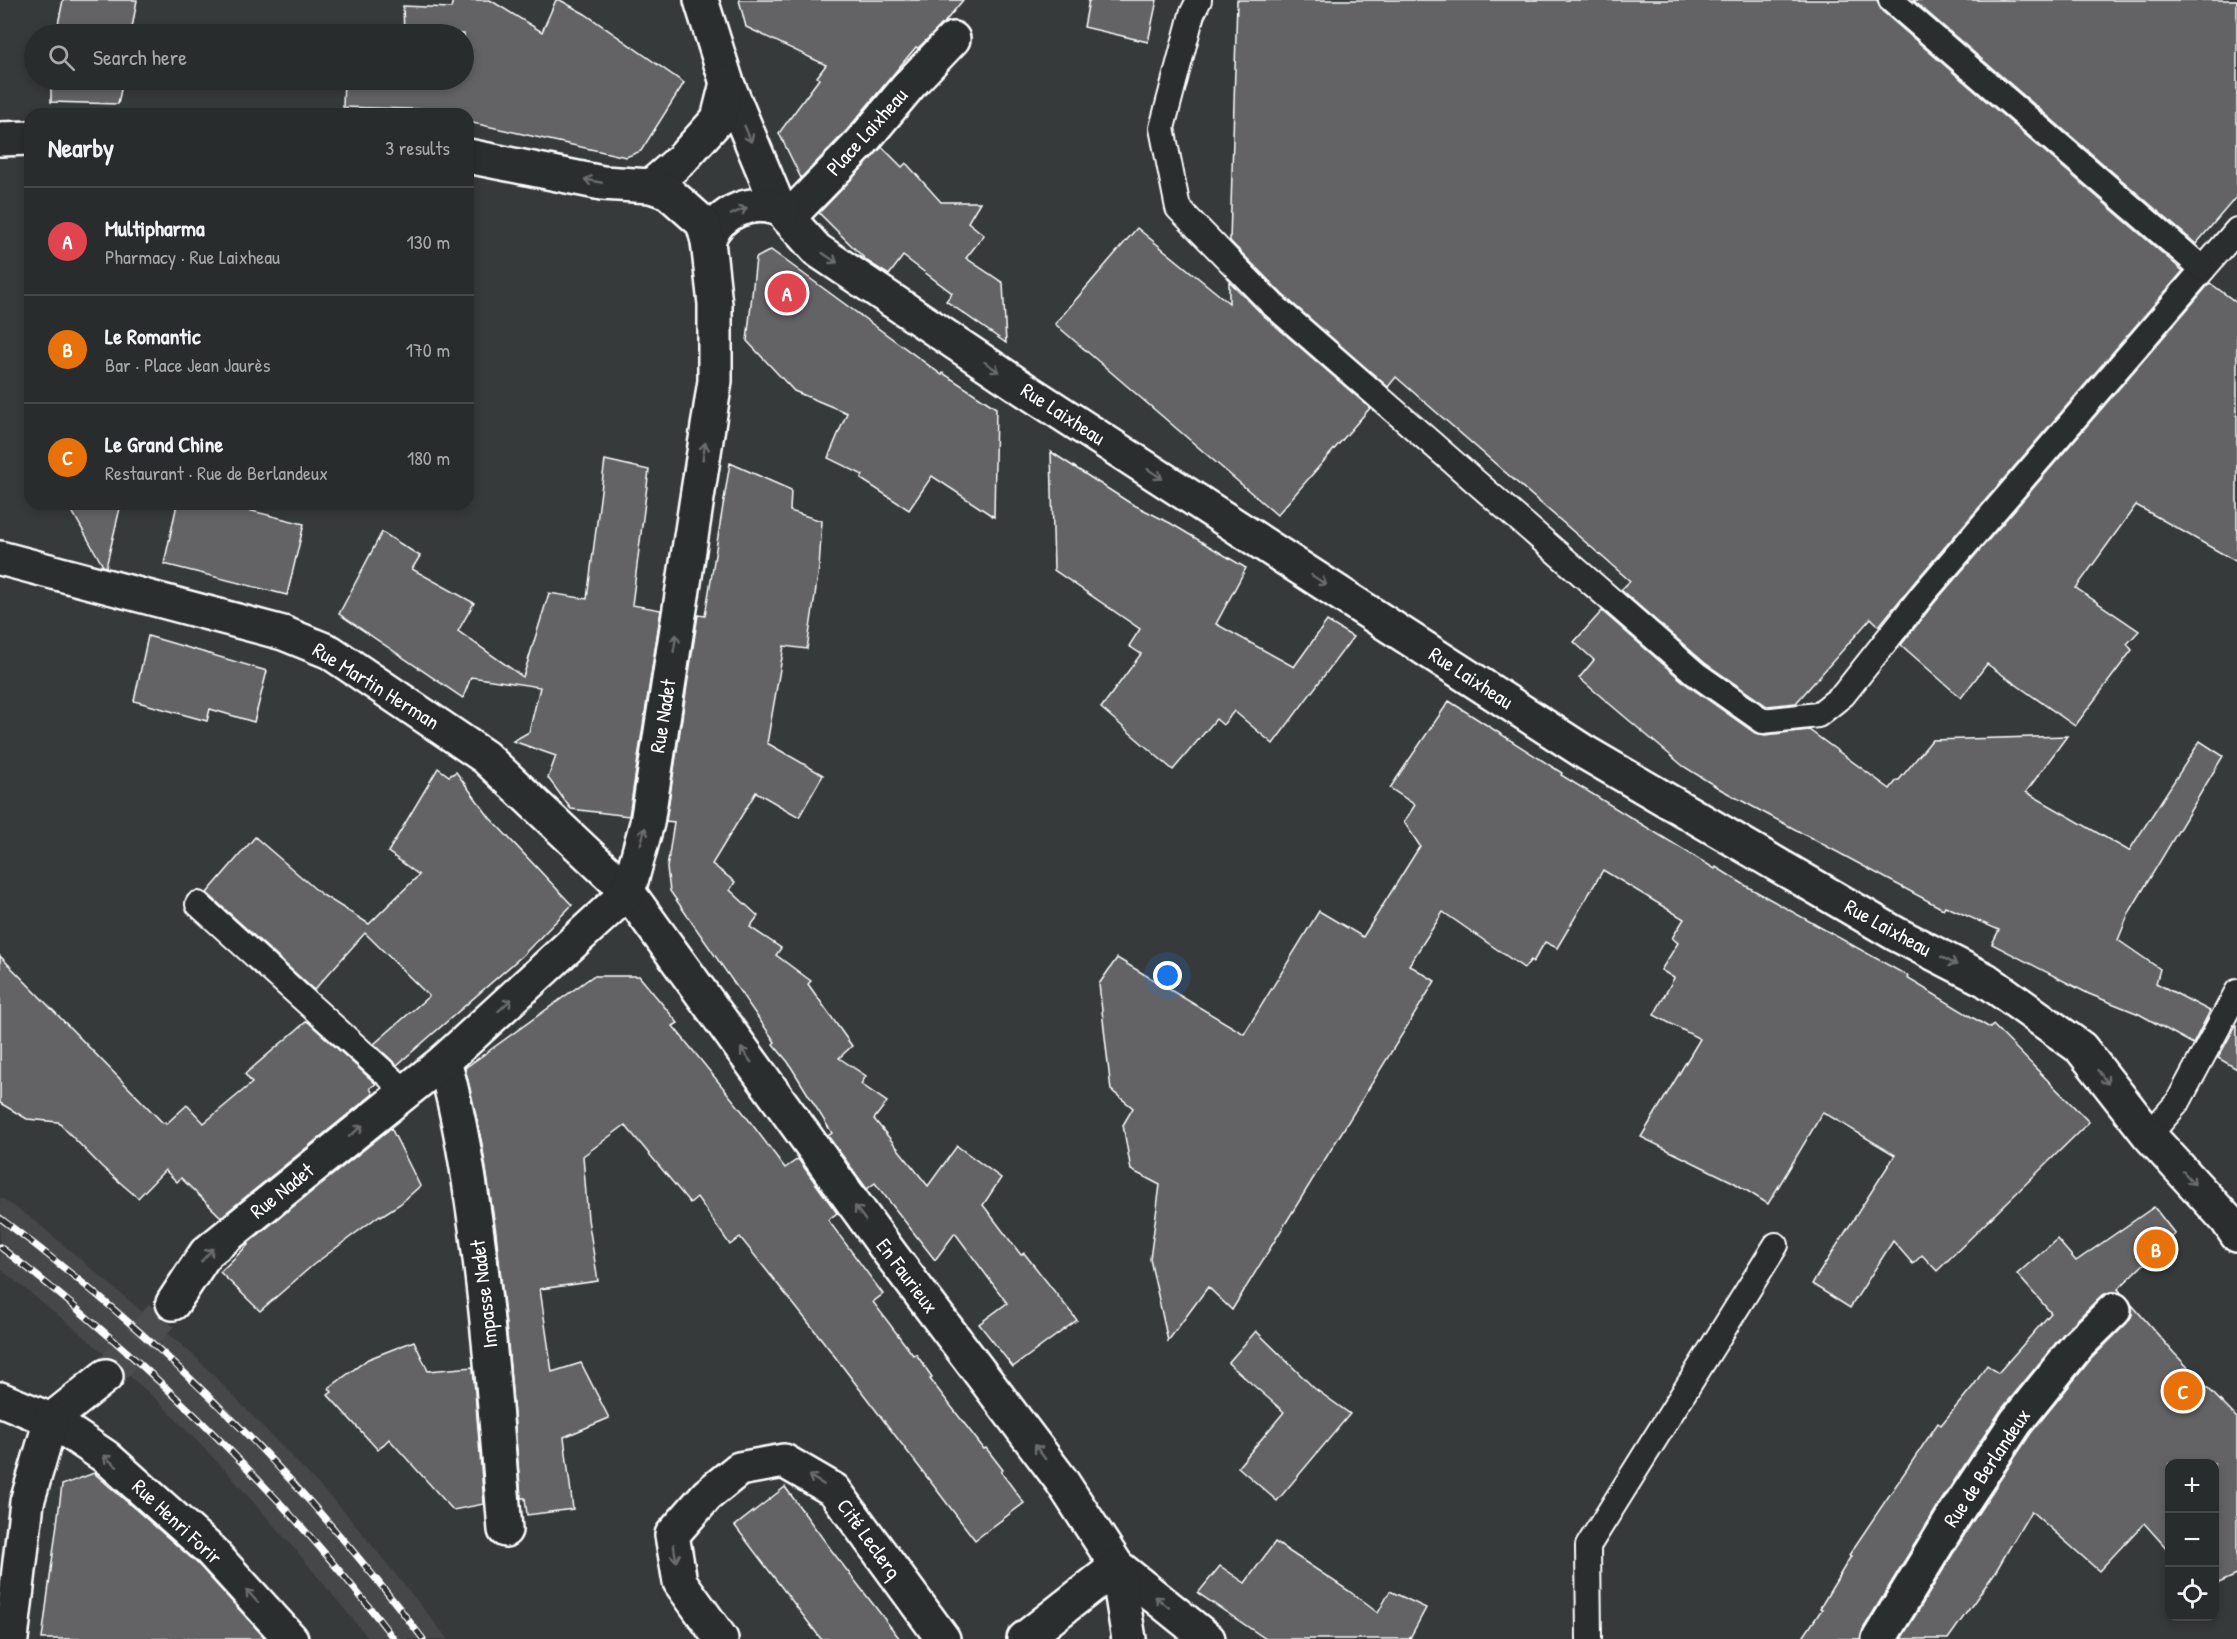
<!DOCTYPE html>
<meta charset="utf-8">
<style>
:root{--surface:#292c2c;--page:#313434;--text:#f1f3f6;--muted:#a5a7a9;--line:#454848;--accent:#8bbbb9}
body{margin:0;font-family:"Patrick Hand",sans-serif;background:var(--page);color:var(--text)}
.controls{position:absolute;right:18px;bottom:18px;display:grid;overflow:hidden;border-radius:12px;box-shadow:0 3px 9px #0003}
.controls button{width:54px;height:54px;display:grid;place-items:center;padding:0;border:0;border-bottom:2px solid var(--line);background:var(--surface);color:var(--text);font:30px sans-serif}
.you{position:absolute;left:1168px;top:976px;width:21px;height:21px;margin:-15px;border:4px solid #fff;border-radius:50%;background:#1a73e8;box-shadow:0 0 0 9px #1a73e833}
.badge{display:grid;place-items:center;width:39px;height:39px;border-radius:50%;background:var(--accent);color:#fff;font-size:20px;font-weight:700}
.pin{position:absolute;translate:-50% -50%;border:3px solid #fff;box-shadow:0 2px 6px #0006}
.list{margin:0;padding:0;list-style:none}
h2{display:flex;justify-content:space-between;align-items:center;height:78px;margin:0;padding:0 24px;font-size:26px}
h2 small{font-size:20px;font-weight:400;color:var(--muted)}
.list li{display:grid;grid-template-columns:39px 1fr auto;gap:18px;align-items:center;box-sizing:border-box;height:108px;padding:0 24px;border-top:2px solid var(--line)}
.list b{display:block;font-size:22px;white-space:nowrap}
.list p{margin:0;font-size:20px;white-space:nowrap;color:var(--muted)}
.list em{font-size:20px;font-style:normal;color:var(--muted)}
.icon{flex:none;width:33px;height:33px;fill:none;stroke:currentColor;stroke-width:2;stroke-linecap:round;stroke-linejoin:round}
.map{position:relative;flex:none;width:2237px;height:1639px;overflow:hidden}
.search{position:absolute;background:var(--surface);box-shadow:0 3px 9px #0003;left:24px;top:24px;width:450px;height:66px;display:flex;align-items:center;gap:15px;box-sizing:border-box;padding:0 21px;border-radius:33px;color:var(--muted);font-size:22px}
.panel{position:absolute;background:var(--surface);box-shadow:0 3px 9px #0003;left:24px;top:108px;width:450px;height:402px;border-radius:18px}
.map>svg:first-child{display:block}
.built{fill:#444748}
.building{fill:#636465;stroke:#fff;stroke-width:1.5}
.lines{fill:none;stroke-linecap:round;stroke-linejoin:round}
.street-tunnel{stroke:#4b4e4f;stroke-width:33;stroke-dasharray:33 16;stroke-linecap:butt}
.lane-casing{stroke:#fff;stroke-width:28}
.street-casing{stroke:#fff;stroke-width:38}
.lane{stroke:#2a2d2e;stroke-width:24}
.street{stroke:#2a2d2e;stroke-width:33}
.rail-casing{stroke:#fff;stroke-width:7}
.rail{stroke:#2a2d2e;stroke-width:4.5;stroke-dasharray:14;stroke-linecap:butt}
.oneway{stroke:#6a6c6d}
.labels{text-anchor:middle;stroke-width:4.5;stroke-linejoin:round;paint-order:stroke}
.street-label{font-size:21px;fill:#fff;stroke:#2a2d2e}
</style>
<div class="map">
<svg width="2237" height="1639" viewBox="0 0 2237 1639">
<rect width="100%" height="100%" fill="#373a3b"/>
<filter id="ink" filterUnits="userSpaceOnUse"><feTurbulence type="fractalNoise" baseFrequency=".0167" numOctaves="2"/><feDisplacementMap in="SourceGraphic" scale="12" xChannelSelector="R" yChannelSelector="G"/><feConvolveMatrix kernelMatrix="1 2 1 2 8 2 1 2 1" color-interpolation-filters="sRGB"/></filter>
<g filter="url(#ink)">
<!-- built -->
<polygon class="built" points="0,1197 34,1220 197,1358 345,1512 448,1639 369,1639 298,1553 226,1471 157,1400 78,1331 0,1269"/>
<!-- building -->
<g class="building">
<polygon points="63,0 137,0 131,34 56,34"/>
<polygon points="453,0 490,0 542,32 556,0 560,0 585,14 684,83 641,151 626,157 468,122 468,114 439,114 440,110 343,107 344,80 464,80 464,34 404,34 403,6 451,8"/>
<polygon points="739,0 963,0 944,23 918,48 916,47 847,130 801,178 779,133 819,79 817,77 826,65 746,27"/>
<polygon points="1089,0 1157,0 1148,42 1084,27"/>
<polygon points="1237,0 1877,0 1882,11 2183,271 1913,584 1879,626 1871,618 1796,703 1767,706 1705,663 1621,590 1630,581 1396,377 1388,387 1282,294 1230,241"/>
<polygon points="1913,0 2237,0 2237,196 2196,244"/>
<polygon points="51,80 123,80 118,104 51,102"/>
<polygon points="882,147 902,167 906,163 941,202 980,202 968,222 984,235 966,258 1003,283 1006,343 946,301 952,293 903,256 889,275 867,261 819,213"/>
<polygon points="1137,228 1229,303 1229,281 1263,315 1370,408 1277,515 1055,324"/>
<polygon points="771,250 942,375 943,373 996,408 994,517 932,476 909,510 861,479 863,475 828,458 847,413 794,391 747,341 756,258"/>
<polygon points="2210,283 2237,303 2237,562 2136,505 2076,588 2139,631 2127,644 2132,650 2075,726 1987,664 1961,698 1901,645 1935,602"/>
<polygon points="1051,452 1130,503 1170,523 1246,568 1216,624 1294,667 1327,621 1353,637 1273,744 1234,711 1223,725 1216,719 1173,770 1101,708 1141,654 1129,646 1140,629 1054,570"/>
<polygon points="605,460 649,470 632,605 661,610 629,816 571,809 548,778 556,756 513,741 529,732 540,687 471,677 463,698 339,614 382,532 420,556 412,569 474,603 458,631 523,677 549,593 587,599"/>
<polygon points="730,463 791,490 790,511 822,521 819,568 807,649 784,646 767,743 823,775 799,817 756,792 712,864 735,882 730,890 758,916 750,927 781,948 776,955 811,981 808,984 852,1046 839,1058 866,1076 861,1084 887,1102 874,1119 928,1186 957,1146 1001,1178 983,1205 1021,1255 1024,1253 1077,1320 1013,1367 979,1324 1007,1303 955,1233 935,1260 875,1183 867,1189 828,1136 832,1133 788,1062 773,1044 775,1042 670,891 667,868 674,822 666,821 698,615 705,616"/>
<polygon points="68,504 121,504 106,567 103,566"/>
<polygon points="177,504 224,504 304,524 287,595 164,564"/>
<polygon points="1602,611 1687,685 1755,733 1765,735 1809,730 1890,789 1897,780 1899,780 1932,740 2067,736 2026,792 2129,851 2200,741 2223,756 2129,913 2118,940 2160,969 2156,983 2210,1011 2193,1044 2139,1014 2089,994 1992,944 1999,930 1945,906 1943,909 1720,789 1683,766 1579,678 1594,660 1574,642"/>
<polygon points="148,636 267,671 254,722 210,709 207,721 134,701"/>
<polygon points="1449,701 1562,773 1561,775 1715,869 1716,867 1748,887 1908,976 1907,978 1990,1028 1993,1025 2089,1122 1937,1271 1922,1255 1913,1264 1893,1241 1850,1308 1812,1284 1895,1155 1823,1112 1768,1204 1733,1182 1641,1137 1700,1039 1654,1015 1674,978 1661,970 1678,943 1672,938 1684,919 1603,870 1557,948 1545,942 1533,962 1531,960 1524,968 1443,912 1409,965 1435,981 1232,1310 1208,1287 1168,1341 1150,1259 1160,1185 1131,1170 1123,1125 1133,1108 1111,1090 1099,984 1117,958 1244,1034 1319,911 1363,937 1420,846 1404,822 1415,805 1390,788"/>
<polygon points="438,768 449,776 456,772 490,818 572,905 522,956 397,1065 374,1044 429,996 365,933 314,990 207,893 255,837 321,894 369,924 419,875 388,852"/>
<polygon points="0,956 163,1123 165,1122 166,1124 187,1105 204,1123 252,1083 245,1074 307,1021 376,1084 370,1088 373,1094 221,1217 181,1178 177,1182 165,1170 138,1198 102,1167 58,1122 27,1119 0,1103"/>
<polygon points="593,976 639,976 678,1023 673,1026 742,1111 785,1168 798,1159 837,1213 828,1220 883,1294 873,1302 913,1355 916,1354 932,1377 930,1379 984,1449 986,1448 1003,1470 1001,1472 1024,1503 975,1540 823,1341 740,1237 730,1245 697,1197 690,1203 625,1125 583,1156 588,1219 598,1281 540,1289 552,1372 581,1363 609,1418 564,1437 573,1509 527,1515 525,1498 521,1498 508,1344 496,1232 482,1144 465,1068"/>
<polygon points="2236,1025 2237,1025 2237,1069 2218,1058"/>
<polygon points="391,1128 420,1186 400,1204 381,1216 380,1215 313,1265 260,1311 220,1272 249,1244 248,1243"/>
<polygon points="2154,1207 2175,1234 2118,1289 2122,1294 2110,1292 2101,1296 2064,1333 2001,1410 1939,1504 1863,1629 1860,1639 1802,1639 1822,1609 1820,1608 1851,1556 1849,1555 1938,1423 1941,1425 1974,1385 1987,1365 1998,1373 2051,1313 2017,1274 2057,1239 2076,1261"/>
<polygon points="2132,1305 2174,1353 2237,1418 2237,1575 2214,1585 2214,1464 2169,1464 2169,1551 2144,1523 2099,1571 2031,1511 1996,1571 1948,1639 1901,1639 1971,1524 2031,1433 2091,1359 2127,1323 2132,1315"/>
<polygon points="1256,1331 1314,1388 1350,1414 1277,1501 1238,1467 1284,1412 1228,1363"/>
<polygon points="414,1341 428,1371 473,1367 484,1504 453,1510 389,1439 378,1450 328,1395 332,1392 329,1388 368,1359"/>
<polygon points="94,1473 197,1563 266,1639 42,1639 62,1485"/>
<polygon points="785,1487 832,1551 900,1639 821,1639 735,1526"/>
<polygon points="1275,1542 1349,1591 1378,1613 1390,1591 1426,1608 1410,1638 1412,1639 1266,1639 1198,1593 1220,1566 1245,1583"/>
</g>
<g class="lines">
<!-- street-tunnel -->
<polyline class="street-tunnel" points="106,1376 173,1303"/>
<defs>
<g id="lane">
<polyline points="1199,0 1192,14 1162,128 1178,208 1272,304 1696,674 1763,721 1818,715 1843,695 1924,593 2237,230"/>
<polyline points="1891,0 2203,269"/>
<polyline points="198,904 405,1091"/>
<polyline points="2149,1135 2178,1102 2237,992"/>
<polyline points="1589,1639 1588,1546 1776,1245"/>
</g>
<g id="street">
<polyline points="701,0 727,83 776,201 788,218 817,250 1024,389 1586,753 1896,934 1986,980 2081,1048 2149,1135 2227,1220 2237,1235"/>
<polyline points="0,139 30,138"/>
<polyline points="651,186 682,159 718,119 727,83"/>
<polyline points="788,218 861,143 911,83 953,39"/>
<path d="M708 241C718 211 755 197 783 211"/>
<polyline points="0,558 283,633 330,652 485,757 628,892 889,1252 1061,1480 1117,1566 1208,1639"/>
<path d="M444 1061C460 1118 469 1176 477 1235 490 1333 497 1432 505 1530"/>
<polyline points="173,1303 206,1253 444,1061 628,892 647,823 715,381 715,304 708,241 703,223 668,192 651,186 602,183 468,156"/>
<polyline points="0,1399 51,1420 106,1457 210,1550 291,1639"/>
<polyline points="51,1420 106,1376"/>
<polyline points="11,1639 27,1502 51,1420"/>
<polyline points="721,1639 680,1582 672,1535 707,1495 739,1469 784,1461 834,1490 943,1639"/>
<polyline points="1024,1639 1117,1566 1129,1639"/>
<polyline points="1879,1639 1955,1514 2016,1422 2077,1346 2114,1310"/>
</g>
</defs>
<!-- lane casing -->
<use href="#lane" class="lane-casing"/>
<!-- street casing -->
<use href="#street" class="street-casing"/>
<!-- lane -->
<use href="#lane" class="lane"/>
<!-- street -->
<use href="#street" class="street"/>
<defs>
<g id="rail">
<path d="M0 1218C159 1337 303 1480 423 1639"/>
<path d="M0 1247C44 1280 86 1316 127 1352 224 1439 315 1535 394 1639"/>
</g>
</defs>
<!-- rail casing -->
<use href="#rail" class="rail-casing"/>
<!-- rail -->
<use href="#rail" class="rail"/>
</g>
<!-- one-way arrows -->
<defs><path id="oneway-shaft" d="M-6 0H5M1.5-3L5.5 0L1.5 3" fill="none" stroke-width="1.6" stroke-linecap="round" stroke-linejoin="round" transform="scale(1.5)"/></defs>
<g class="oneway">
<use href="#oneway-shaft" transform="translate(748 134) rotate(67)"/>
<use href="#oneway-shaft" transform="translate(593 181) rotate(-169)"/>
<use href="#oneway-shaft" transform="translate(739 211) rotate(-24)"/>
<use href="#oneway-shaft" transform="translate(830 258) rotate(34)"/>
<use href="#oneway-shaft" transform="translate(992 367) rotate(34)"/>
<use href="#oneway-shaft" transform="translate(704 451) rotate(-81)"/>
<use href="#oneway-shaft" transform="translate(1155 474) rotate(33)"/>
<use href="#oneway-shaft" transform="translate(1319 580) rotate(33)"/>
<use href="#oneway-shaft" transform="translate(675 643) rotate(-81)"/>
<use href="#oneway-shaft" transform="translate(643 836) rotate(-75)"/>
<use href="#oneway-shaft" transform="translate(1949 961) rotate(27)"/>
<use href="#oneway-shaft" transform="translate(505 1005) rotate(-42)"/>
<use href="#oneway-shaft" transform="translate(746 1055) rotate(-126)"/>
<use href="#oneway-shaft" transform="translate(2103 1077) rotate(52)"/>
<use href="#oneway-shaft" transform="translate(356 1131) rotate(-39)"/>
<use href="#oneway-shaft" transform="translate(2189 1178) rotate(48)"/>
<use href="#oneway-shaft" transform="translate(860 1213) rotate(-126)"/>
<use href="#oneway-shaft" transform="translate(207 1255) rotate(-49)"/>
<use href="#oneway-shaft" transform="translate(1040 1452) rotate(-127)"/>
<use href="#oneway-shaft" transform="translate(110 1461) rotate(-140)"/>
<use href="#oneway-shaft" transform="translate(816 1480) rotate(-149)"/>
<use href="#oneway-shaft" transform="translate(675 1553) rotate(81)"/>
<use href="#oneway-shaft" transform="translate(252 1596) rotate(-132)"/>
<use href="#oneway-shaft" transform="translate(1162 1602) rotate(-141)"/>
</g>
</g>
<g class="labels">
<!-- street labels -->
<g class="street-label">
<text transform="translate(867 132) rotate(-48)" y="7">Place Laixheau</text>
<text transform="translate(1063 414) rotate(33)" y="7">Rue Laixheau</text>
<text transform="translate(1471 678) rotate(33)" y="7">Rue Laixheau</text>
<text transform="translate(376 686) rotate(32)" y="7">Rue Martin Herman</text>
<text transform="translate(663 716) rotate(-81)" y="7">Rue Nadet</text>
<text transform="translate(1888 928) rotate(29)" y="7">Rue Laixheau</text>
<text transform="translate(282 1191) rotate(-39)" y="7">Rue Nadet</text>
<text transform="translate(907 1276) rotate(53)" y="7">En Faurieux</text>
<text transform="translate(484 1294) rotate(-97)" y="7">Impasse Nadet</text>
<text transform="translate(1987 1468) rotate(-56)" y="7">Rue de Berlandeux</text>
<text transform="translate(177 1522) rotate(43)" y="7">Rue Henri Forir</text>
<text transform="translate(869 1539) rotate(54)" y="7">Cité Leclerq</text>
</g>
</g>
</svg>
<div class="controls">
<button>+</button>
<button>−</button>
<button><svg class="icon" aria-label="locate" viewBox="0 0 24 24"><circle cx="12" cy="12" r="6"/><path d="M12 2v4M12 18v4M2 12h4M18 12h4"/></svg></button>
</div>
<div class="you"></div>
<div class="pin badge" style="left:787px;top:293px;background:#e0444e">A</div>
<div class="pin badge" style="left:2156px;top:1249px;background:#e8710a">B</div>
<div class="pin badge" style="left:2183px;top:1391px;background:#e8710a">C</div>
<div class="search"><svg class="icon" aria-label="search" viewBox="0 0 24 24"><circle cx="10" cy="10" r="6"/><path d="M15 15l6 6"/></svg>Search here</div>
<section class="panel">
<h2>Nearby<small>3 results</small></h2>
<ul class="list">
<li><span class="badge" style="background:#e0444e">A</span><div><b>Multipharma</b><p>Pharmacy · Rue Laixheau</p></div><em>130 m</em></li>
<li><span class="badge" style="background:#e8710a">B</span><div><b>Le Romantic</b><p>Bar · Place Jean Jaurès</p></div><em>170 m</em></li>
<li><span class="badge" style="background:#e8710a">C</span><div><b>Le Grand Chine</b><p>Restaurant · Rue de Berlandeux</p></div><em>180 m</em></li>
</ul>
</section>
</div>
